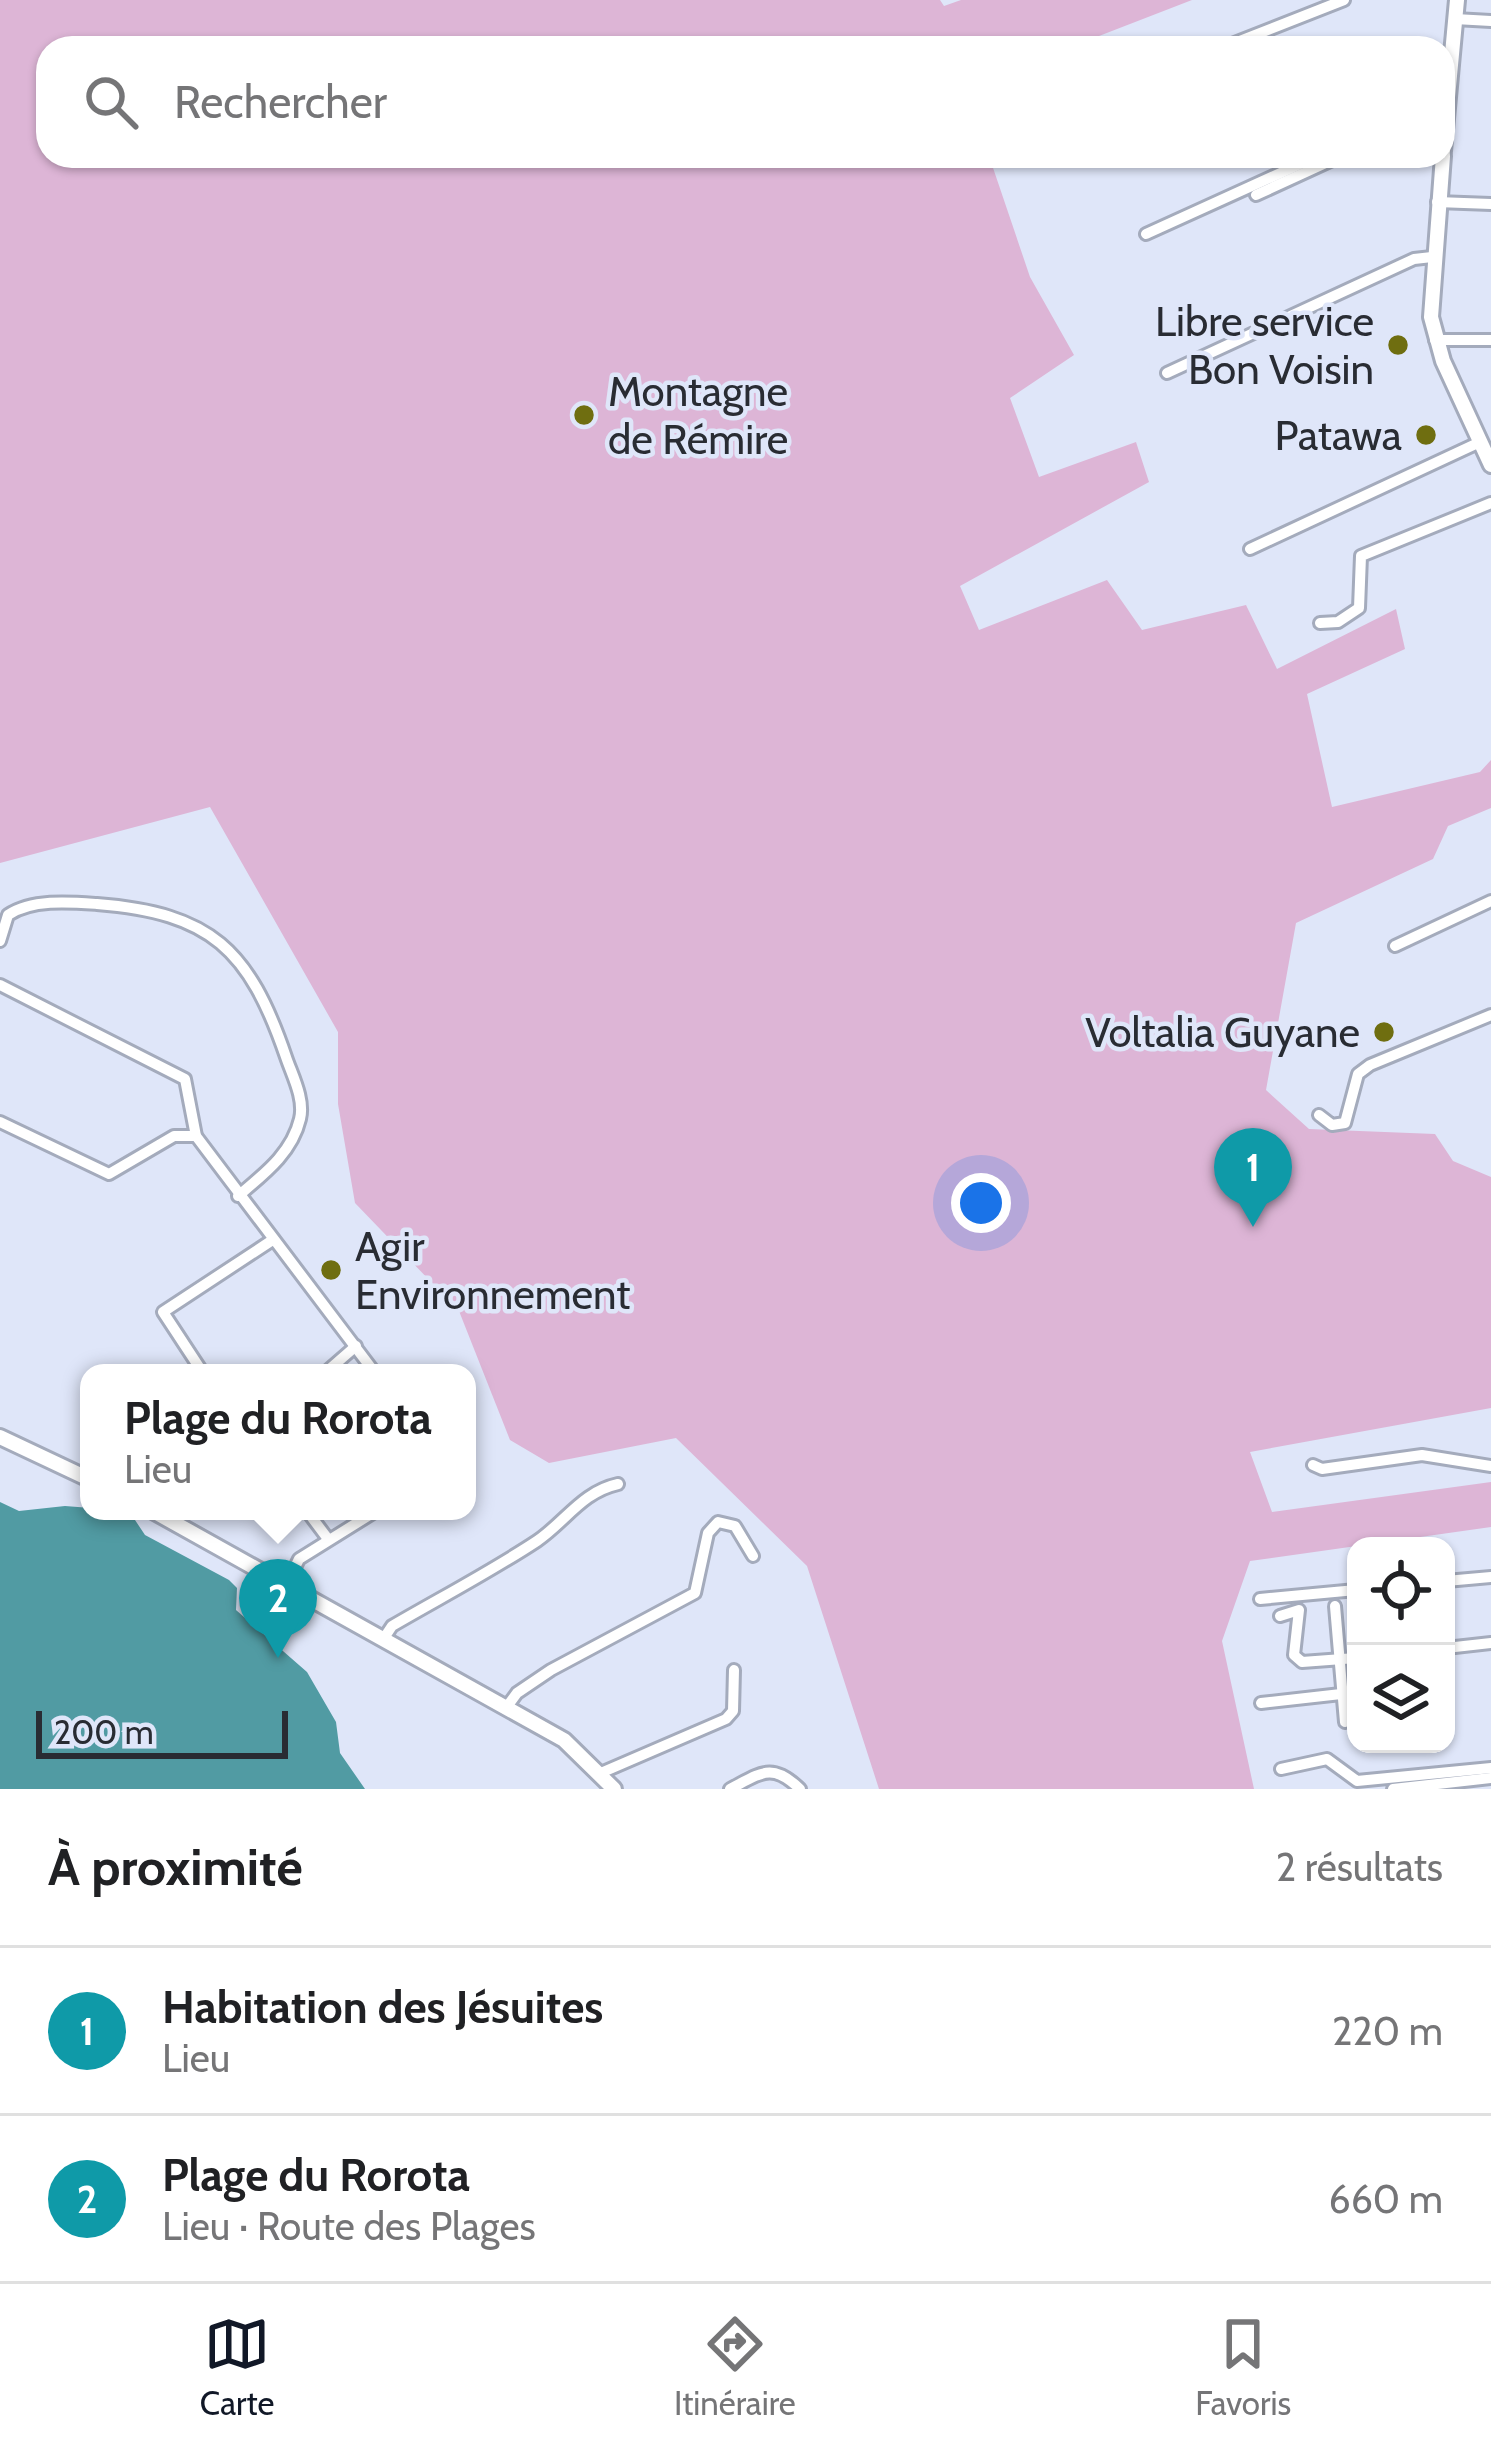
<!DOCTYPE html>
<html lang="fr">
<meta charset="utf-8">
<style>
:root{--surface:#fff;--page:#f6f6f6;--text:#202124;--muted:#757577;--line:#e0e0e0;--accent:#111827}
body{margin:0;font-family:Cabin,sans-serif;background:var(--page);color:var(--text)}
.controls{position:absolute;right:36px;bottom:36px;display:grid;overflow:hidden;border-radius:24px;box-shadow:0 3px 9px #0004}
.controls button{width:108px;height:108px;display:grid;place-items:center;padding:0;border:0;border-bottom:3px solid var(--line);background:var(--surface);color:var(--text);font:60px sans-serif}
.scale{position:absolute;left:36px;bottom:30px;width:252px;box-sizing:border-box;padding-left:12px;border:6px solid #292c33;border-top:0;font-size:33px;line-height:42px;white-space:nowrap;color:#292c33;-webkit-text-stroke:9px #dfe6f9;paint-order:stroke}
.you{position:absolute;left:981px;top:1203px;width:42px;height:42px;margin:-30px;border:9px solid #fff;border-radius:50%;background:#1a73e8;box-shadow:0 0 0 18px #1a73e833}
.badge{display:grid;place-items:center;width:78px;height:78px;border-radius:50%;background:var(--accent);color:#fff;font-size:39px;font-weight:700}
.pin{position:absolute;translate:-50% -99px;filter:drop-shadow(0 3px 6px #0008)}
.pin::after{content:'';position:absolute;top:63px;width:42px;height:36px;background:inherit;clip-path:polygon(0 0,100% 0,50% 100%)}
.popup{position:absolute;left:80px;top:1364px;width:396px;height:156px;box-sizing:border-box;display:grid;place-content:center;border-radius:24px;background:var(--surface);filter:drop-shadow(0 3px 9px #0005);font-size:39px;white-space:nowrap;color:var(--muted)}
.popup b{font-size:45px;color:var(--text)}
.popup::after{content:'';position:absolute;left:50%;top:100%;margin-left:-24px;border:24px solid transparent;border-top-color:var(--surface)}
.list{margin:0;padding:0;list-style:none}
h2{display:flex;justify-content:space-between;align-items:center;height:156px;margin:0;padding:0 48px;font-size:51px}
h2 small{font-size:39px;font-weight:400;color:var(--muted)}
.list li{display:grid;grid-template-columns:78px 1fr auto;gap:36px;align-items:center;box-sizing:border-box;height:168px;padding:0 48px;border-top:3px solid var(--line)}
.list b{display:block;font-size:45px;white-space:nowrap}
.list p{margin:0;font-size:39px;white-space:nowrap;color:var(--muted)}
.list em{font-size:39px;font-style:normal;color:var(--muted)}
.icon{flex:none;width:66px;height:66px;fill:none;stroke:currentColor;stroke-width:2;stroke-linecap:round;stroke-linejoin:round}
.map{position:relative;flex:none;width:1491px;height:1789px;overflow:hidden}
.search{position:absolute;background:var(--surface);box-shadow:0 3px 9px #0004;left:36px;right:36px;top:36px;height:132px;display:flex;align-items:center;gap:30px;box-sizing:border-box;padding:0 42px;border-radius:36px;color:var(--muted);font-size:45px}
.sheet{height:492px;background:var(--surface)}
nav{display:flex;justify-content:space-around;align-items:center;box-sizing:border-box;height:168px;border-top:3px solid var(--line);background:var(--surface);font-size:33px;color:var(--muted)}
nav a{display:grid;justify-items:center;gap:6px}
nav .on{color:var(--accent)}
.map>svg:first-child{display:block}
.green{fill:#ddb5d6}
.water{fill:#519ba3}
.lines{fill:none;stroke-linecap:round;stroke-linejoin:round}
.street-casing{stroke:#a4abbc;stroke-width:16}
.secondary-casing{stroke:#a4abbc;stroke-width:20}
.street{stroke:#fff;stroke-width:10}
.secondary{stroke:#fff;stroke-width:14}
.poi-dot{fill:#6f6e10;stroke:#dfe6f9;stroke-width:4.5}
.labels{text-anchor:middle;stroke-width:9;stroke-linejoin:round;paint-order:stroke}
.poi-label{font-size:42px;fill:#292c33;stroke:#dfe6f9;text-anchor:end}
</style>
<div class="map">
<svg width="1491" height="1789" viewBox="0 0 1491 1789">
<rect width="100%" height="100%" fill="#dfe6f9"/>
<!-- green -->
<polygon class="green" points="0,0 940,0 944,6 961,0 1192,0 1068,48 48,48 48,156 989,156 1030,277 1074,355 1010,398 1039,477 1136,442 1149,482 960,586 979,630 1107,580 1142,630 1246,605 1277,669 1396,609 1405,649 1307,694 1332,807 1480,772 1491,760 1491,808 1448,826 1433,859 1296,923 1266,1090 1309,1129 1435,1134 1453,1161 1491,1177 1491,1408 1250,1452 1272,1512 1491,1482 1491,1527 1250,1561 1222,1641 1254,1789 879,1789 807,1566 676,1438 549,1463 510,1440 459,1311 355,1203 338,1104 338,1032 210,807 0,863"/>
<!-- water -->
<polygon class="water" points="0,1502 19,1511 65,1506 129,1511 145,1535 229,1580 237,1588 236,1610 307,1672 336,1722 340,1753 365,1789 0,1789"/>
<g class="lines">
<defs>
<g id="street">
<polyline points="1455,19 1491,21"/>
<polyline points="1222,48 1344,0"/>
<polyline points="1256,195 1341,156"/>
<polyline points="1437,202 1491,204"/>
<polyline points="1146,234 1318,156"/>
<polyline points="1435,340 1491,340"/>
<polyline points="1167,373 1414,259 1432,257"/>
<polyline points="1250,549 1480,442"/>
<polyline points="1320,623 1338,622 1359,608 1361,556 1491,503"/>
<path d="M0 941 8 915C32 899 69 902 97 904 211 913 249 949 286 1057 292 1075 305 1099 300 1119 292 1153 264 1174 238 1196"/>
<polyline points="1395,946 1491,901"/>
<polyline points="0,985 185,1079 196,1136 375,1373"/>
<polyline points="1319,1115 1332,1125 1345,1123 1358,1074 1370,1065 1491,1015"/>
<polyline points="0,1122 109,1174 174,1136 196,1136"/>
<polyline points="203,1373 163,1312 271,1241"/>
<polyline points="325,1373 356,1346"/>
<polyline points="1313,1465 1322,1469 1422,1455 1491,1466"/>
<polyline points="307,1511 328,1539"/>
<polyline points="1446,1581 1491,1577"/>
<polyline points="287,1584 299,1559 376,1511"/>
<polyline points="1260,1599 1356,1590"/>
<polyline points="1335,1606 1345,1722"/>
<polyline points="1280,1616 1299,1610 1294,1655 1302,1662 1356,1658"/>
<path d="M384 1638 392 1626C440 1598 490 1572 537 1541 566 1521 582 1492 618 1484"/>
<polyline points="1446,1648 1491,1643"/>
<polyline points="1261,1703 1341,1694"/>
<polyline points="506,1708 517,1693 551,1670 695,1593 708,1533 718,1522 735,1526 753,1556"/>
<polyline points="1281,1769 1327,1759 1357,1781 1491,1768"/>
<polyline points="603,1772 726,1719 733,1711 734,1670"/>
<path d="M730 1789C761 1773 772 1762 800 1789"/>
<polyline points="1393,1789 1491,1778"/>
</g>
<g id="secondary">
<polyline points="1443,151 1457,0"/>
<polyline points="1443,156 1431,317 1443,361 1491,465"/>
<polyline points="0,1437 89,1479"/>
<polyline points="153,1511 564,1740 614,1789"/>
</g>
</defs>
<!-- street casing -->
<use href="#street" class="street-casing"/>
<!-- secondary casing -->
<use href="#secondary" class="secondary-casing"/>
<!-- street -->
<use href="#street" class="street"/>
<!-- secondary -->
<use href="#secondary" class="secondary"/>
</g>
<!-- markers -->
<g class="poi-dot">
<circle cx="1398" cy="345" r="12"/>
<circle cx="584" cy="415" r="12"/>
<circle cx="1426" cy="435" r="12"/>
<circle cx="1384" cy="1032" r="12"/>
<circle cx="331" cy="1270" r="12"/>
</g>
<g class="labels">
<!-- poi labels -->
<g class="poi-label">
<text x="1374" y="336">Libre service<tspan x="1374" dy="48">Bon Voisin</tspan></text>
<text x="608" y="406" text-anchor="start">Montagne<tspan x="608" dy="48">de Rémire</tspan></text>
<text x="1402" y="450">Patawa</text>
<text x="1360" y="1047">Voltalia Guyane</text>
<text x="355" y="1261" text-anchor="start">Agir<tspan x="355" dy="48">Environnement</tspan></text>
</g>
</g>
</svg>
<div class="controls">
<button><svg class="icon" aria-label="locate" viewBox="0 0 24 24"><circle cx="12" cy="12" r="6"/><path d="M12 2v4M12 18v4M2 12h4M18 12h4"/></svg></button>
<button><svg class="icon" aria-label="layers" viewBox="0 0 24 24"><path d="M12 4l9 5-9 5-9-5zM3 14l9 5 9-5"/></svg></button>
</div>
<div class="scale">200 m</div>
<div class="you"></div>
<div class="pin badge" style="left:1253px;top:1227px;background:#0f9aa8">1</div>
<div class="pin badge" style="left:278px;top:1658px;background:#0f9aa8">2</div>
<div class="popup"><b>Plage du Rorota</b>Lieu</div>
<div class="search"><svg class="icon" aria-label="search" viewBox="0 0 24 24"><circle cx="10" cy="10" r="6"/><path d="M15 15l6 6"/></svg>Rechercher</div>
</div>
<section class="sheet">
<h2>À proximité<small>2 résultats</small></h2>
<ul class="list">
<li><span class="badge" style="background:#0f9aa8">1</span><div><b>Habitation des Jésuites</b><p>Lieu</p></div><em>220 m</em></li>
<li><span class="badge" style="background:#0f9aa8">2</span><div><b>Plage du Rorota</b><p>Lieu · Route des Plages</p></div><em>660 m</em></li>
</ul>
</section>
<nav>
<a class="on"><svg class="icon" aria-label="map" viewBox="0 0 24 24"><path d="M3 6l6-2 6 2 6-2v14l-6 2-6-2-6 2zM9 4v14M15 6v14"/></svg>Carte</a>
<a><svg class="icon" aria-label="directions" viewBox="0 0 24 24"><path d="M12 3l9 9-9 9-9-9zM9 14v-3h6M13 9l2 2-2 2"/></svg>Itinéraire</a>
<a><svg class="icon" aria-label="saved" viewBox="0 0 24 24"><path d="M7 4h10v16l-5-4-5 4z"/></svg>Favoris</a>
</nav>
